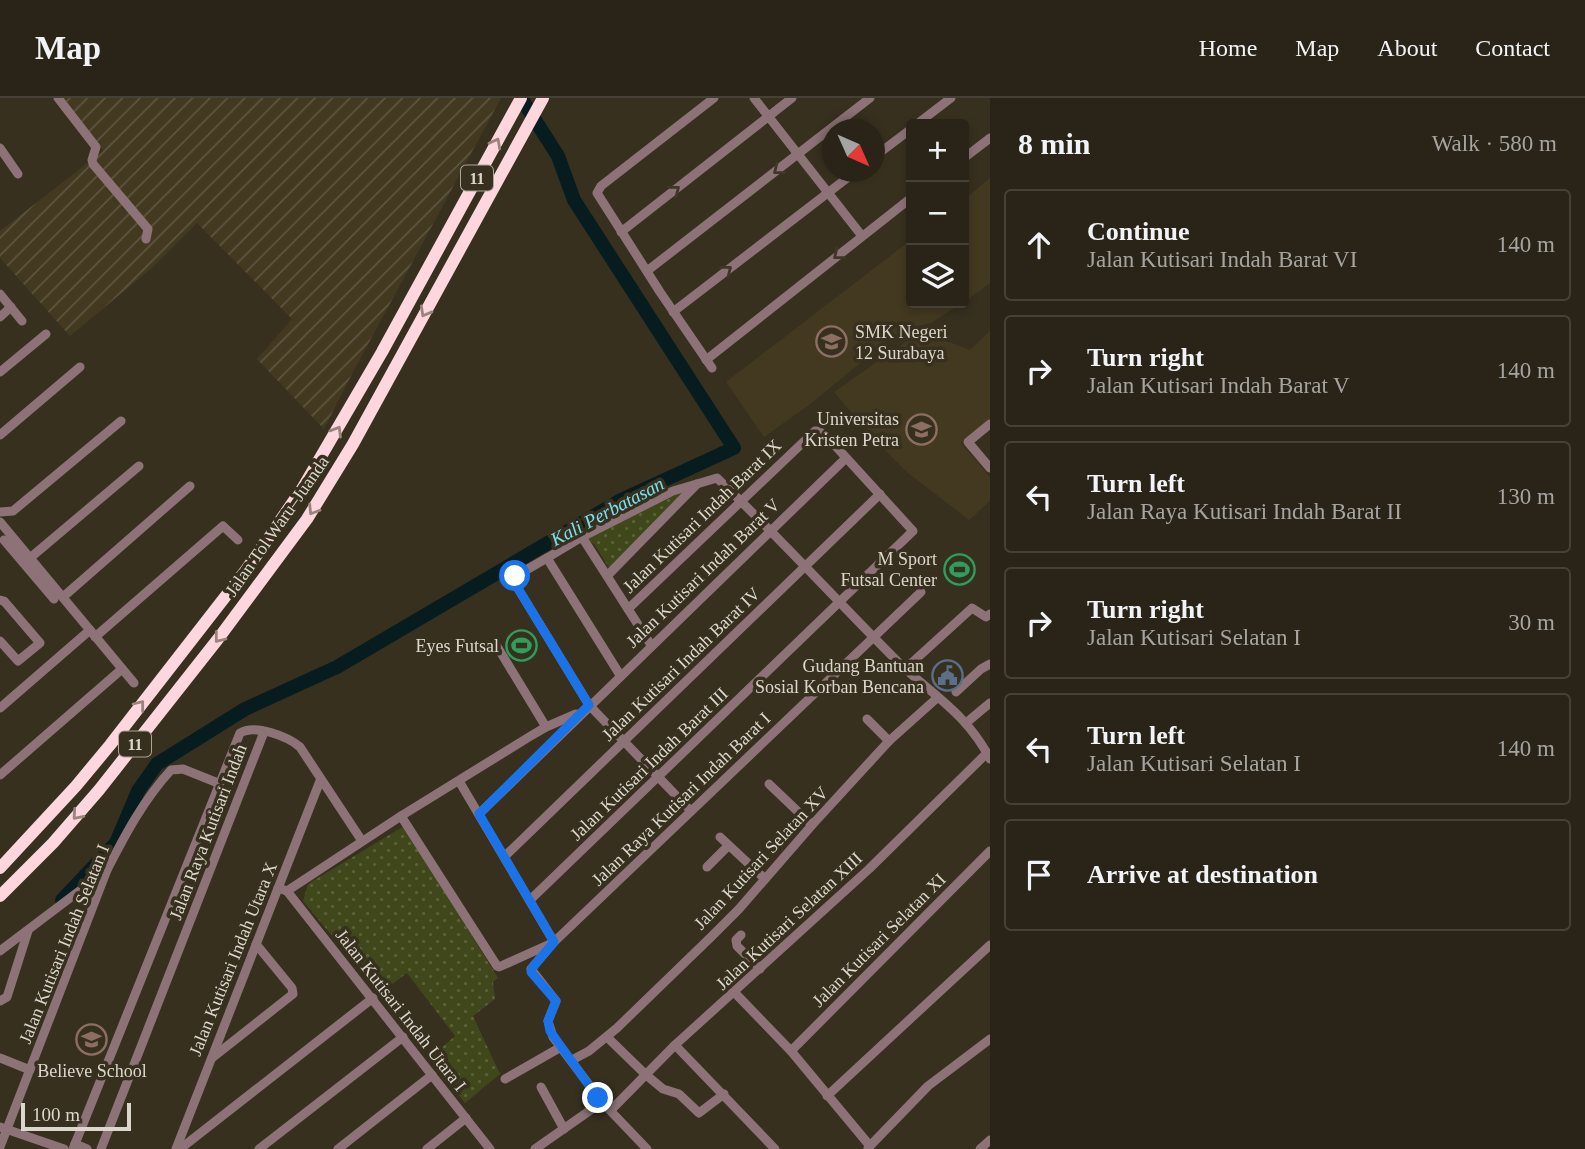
<!DOCTYPE html>
<meta charset="utf-8">
<style>
:root{--surface:#292417;--page:#312c20;--text:#f1f3f6;--muted:#a5a4a1;--line:#454136}
body{margin:0;font-family:Georgia,serif;background:var(--page);color:var(--text)}
.controls{position:absolute;right:21px;top:21px;display:grid;overflow:hidden;border-radius:7px;box-shadow:0 4px 10px #0003}
.controls button{width:63px;height:63px;display:grid;place-items:center;padding:0;border:0;border-bottom:2px solid var(--line);background:var(--surface);color:var(--text);font:35px sans-serif}
.compass{position:absolute;left:822px;top:21px;width:63px;height:63px;border-radius:50%;background:var(--surface);box-shadow:0 4px 10px #0003;rotate:135deg}
.scale{position:absolute;left:21px;bottom:18px;width:110px;box-sizing:border-box;padding-left:7px;border:4px solid #dcd7cd;border-top:0;font-size:19px;line-height:24px;white-space:nowrap;color:#dcd7cd;-webkit-text-stroke:5px #37301f;paint-order:stroke}
.stop{position:absolute;width:21px;height:21px;margin:-16px;border:5px solid #1a73e8;border-radius:50%;background:#fff}
.stop.end{background:#1a73e8;border-color:#fff;box-shadow:0 2px 7px #0008}
.list{margin:0;padding:0;list-style:none}
h2{display:flex;justify-content:space-between;align-items:center;height:91px;margin:0;padding:0 28px;font-size:30px}
h2 small{font-size:23px;font-weight:400;color:var(--muted)}
.list li{display:grid;grid-template-columns:46px 1fr auto;gap:21px;align-items:center;box-sizing:border-box;height:112px;margin:0 14px 14px;padding:0 14px;border:2px solid var(--line);border-radius:7px}
.list b{display:block;font-size:26px;white-space:nowrap}
.list p{margin:0;font-size:23px;white-space:nowrap;color:var(--muted)}
.list em{font-size:23px;font-style:normal;color:var(--muted)}
.icon{flex:none;width:38px;height:38px;fill:none;stroke:currentColor;stroke-width:2;stroke-linecap:round;stroke-linejoin:round}
.map{position:relative;flex:none;width:990px;height:1051px;overflow:hidden}
header{display:flex;align-items:center;gap:42px;box-sizing:border-box;height:98px;padding:0 35px;background:var(--surface);border-bottom:2px solid var(--line)}
header strong{font-size:33px}
nav{display:flex;gap:38px;margin-inline-start:auto;font-size:24px}
main{display:flex}
aside{flex:1;background:var(--surface)}
.map>svg:first-child{display:block}
.built{fill:#433921}
.industrial{fill:url(#industrial-furrows)}
.green{fill:url(#green-dots)}
.lines{fill:none;stroke-linecap:round;stroke-linejoin:round}
.river{stroke:#061c1f;stroke-width:14}
.minor{stroke:#8d7377;stroke-width:9}
.highway{stroke:#fdd7dd;stroke-width:12}
.oneway{stroke:#9a847e}
.oneway2{stroke:#403728}
.route{stroke:#1a73e8;stroke-width:9}
.labels{text-anchor:middle;stroke-width:7;stroke-linejoin:round;paint-order:stroke}
.shield{fill:#37301f;stroke:#aaa599;stroke-width:2}
.shield-label{font-size:16px;font-weight:bold;fill:#dcd7cd}
.poi-label{font-size:18px;fill:#dcd7cd;stroke:#37301f;text-anchor:end}
.street-label{font-size:18px;fill:#dcd7cd;stroke:#37301f}
.water-label{font-size:19px;font-style:italic;fill:#77e3f1;stroke:#37301f}
</style>
<header>
<strong>Map</strong>
<nav><a>Home</a><a>Map</a><a>About</a><a>Contact</a></nav>
</header>
<main>
<div class="map">
<svg width="990" height="1051" viewBox="0 0 990 1051">
<defs>
<pattern id="industrial-furrows" width="10" height="10" patternUnits="userSpaceOnUse" patternTransform="scale(1.75)"><rect width="10" height="10" fill="#433921"/><path d="M-1 1l2-2M0 10L10 0M9 11l2-2" fill="none" stroke="#5e5540"/></pattern>
<pattern id="green-dots" width="8" height="8" patternUnits="userSpaceOnUse" patternTransform="scale(1.75)"><rect width="8" height="8" fill="#40471a"/><path d="M2 2h.1M6 6h.1" fill="none" stroke="#5b613a" stroke-width="1.8" stroke-linecap="round"/></pattern>
</defs>
<rect width="100%" height="100%" fill="#37301f"/>
<!-- built -->
<g class="built">
<polygon points="990,80 990,185 964,204 964,102"/>
<polygon points="911,142 911,205 962,205 931,225 913,229 892,239 809,307 764,339 726,284"/>
<polygon points="990,233 990,322 961,345 990,379 990,403 969,422 908,375 873,340 834,294 914,238 939,240 970,252"/>
</g>
<!-- industrial -->
<polygon class="industrial" points="62,0 501,0 352,276 324,331 257,261 292,221 197,125 154,168 70,238 0,160 0,133 103,53"/>
<!-- green -->
<g class="green">
<polygon points="686,392 611,473 595,447 587,441"/>
<polygon points="404,728 498,880 493,884 495,901 473,918 500,976 465,1005 430,960 455,938 407,875 380,895 303,803 308,786"/>
</g>
<g class="lines">
<!-- river -->
<polyline class="river" points="62,802 116,745 138,693 157,666 245,611 337,569 621,402 734,350 574,102 558,58 521,0"/>
<!-- minor -->
<g class="minor">
<polyline points="58,0 96,49 92,62 93,66 148,131 146,141"/>
<polyline points="754,0 862,138"/>
<polyline points="917,26 951,0"/>
<polyline points="0,50 18,76"/>
<polyline points="874,59 911,31"/>
<polyline points="964,60 990,40"/>
<polyline points="621,134 792,0"/>
<polyline points="647,173 870,0"/>
<polyline points="0,196 22,223"/>
<polyline points="673,214 855,74"/>
<polyline points="0,219 11,209"/>
<polyline points="706,262 911,100"/>
<polyline points="712,270 660,194 597,95 601,88 714,0"/>
<polyline points="0,274 46,236"/>
<polyline points="990,326 968,344 990,370"/>
<polyline points="0,337 80,269"/>
<polyline points="0,414 13,413 121,323"/>
<polyline points="0,424 134,585"/>
<path d="M582 439 673 393 717 380C778 438 835 501 895 561 930 596 966 614 990 661"/>
<polyline points="4,442 54,501"/>
<polyline points="30,460 139,368"/>
<polyline points="547,460 582,439 651,547"/>
<polyline points="607,478 697,386"/>
<polyline points="63,499 190,388"/>
<polyline points="0,502 4,503 40,545 18,563 0,543"/>
<polyline points="95,539 223,428 238,442"/>
<polyline points="495,545 546,629"/>
<polyline points="905,571 972,510 986,519 990,516"/>
<polyline points="620,577 547,460 514,479 514,484 589,607 691,713"/>
<polyline points="956,594 981,571 990,566"/>
<polyline points="0,610 90,532"/>
<polyline points="867,621 889,643"/>
<polyline points="966,625 990,605"/>
<polyline points="0,677 122,571"/>
<polyline points="459,683 554,844"/>
<polyline points="769,686 812,727"/>
<polyline points="479,716 846,360"/>
<polyline points="401,718 497,868 499,869 550,846"/>
<polyline points="720,739 765,781"/>
<polyline points="504,759 880,396"/>
<polyline points="707,769 728,748"/>
<polyline points="278,790 287,793 401,718 529,639 546,629 576,616"/>
<polyline points="287,793 490,1051"/>
<polyline points="530,802 913,433 830,342 819,333 815,333 628,511"/>
<polyline points="741,837 736,842 737,848 760,871"/>
<polyline points="0,853 107,772"/>
<polyline points="735,895 791,953 870,1048"/>
<polyline points="0,903 7,899 28,833"/>
<polyline points="607,939 645,976 663,991 679,996 699,1015 724,996"/>
<polyline points="675,947 775,1051"/>
<polyline points="791,953 990,753"/>
<polyline points="0,960 30,972"/>
<polyline points="212,960 293,896 292,890 256,846"/>
<polyline points="572,962 589,953 617,930 711,839 739,811 812,727 889,643 937,600"/>
<polyline points="505,981 561,949"/>
<polyline points="541,989 564,1031"/>
<polyline points="827,998 990,847"/>
<polyline points="611,1012 675,947 869,771 987,655"/>
<polyline points="0,1029 64,1051"/>
<polyline points="75,1046 87,1051"/>
<path d="M0 1049 107 772C125 737 144 701 171 672L183 671 218 685"/>
<polyline points="868,1050 928,988 990,941"/>
<path d="M73 1051 240 635C255 626 287 638 300 649L362 743"/>
<polyline points="101,1051 264,634"/>
<polyline points="176,1051 320,683"/>
<polyline points="180,1051 373,900"/>
<polyline points="259,1051 403,939"/>
<polyline points="338,1051 432,977"/>
<polyline points="427,1051 466,1020"/>
<polyline points="535,1051 602,1004"/>
<polyline points="647,1051 602,1004 553,939 548,923 556,903 531,871 554,844 921,494"/>
<polyline points="980,1051 990,1042"/>
</g>
<!-- highway -->
<g class="highway">
<polyline points="0,770 76,688 110,647 246,472 302,391 382,254 521,0"/>
<polyline points="0,798 53,745 99,692 218,541 307,421 353,346 543,0"/>
</g>
</g>
<!-- one-way arrows -->
<defs><path id="oneway-chevron" d="M-2-3.5L2.5 0L-2 3.5" fill="none" stroke-width="1.6" stroke-linecap="round" stroke-linejoin="round" transform="scale(1.75)"/></defs>
<g class="oneway">
<use href="#oneway-chevron" transform="translate(496 45) rotate(-62)"/>
<use href="#oneway-chevron" transform="translate(425 214) rotate(119)"/>
<use href="#oneway-chevron" transform="translate(337 333) rotate(-59)"/>
<use href="#oneway-chevron" transform="translate(313 412) rotate(122)"/>
<use href="#oneway-chevron" transform="translate(219 540) rotate(128)"/>
<use href="#oneway-chevron" transform="translate(140 607) rotate(-52)"/>
<use href="#oneway-chevron" transform="translate(77 717) rotate(131)"/>
</g>
<g class="oneway2">
<use href="#oneway-chevron" transform="translate(778 72) rotate(142)"/>
<use href="#oneway-chevron" transform="translate(675 92) rotate(-38)"/>
<use href="#oneway-chevron" transform="translate(838 157) rotate(142)"/>
<use href="#oneway-chevron" transform="translate(727 172) rotate(-38)"/>
</g>
<g class="lines">
<!-- route -->
<polyline class="route" points="515,478 514,484 589,607 479,716 554,844 532,870 531,874 556,903 548,923 550,933 598,1000"/>
</g>
<!-- icons -->
<defs>
<symbol id="school-ring" viewBox="-11 -11 22 22"><circle r="9.5" fill="#37301f" stroke="#8d6e63" stroke-width="1.5"/><path d="M0-5L7-2L0 1L-7-2ZM-4 1L0 2.5L4 1V4Q0 6-4 4Z" fill="#8d6e63"/></symbol>
<symbol id="university-ring" viewBox="-11 -11 22 22"><circle r="9.5" fill="#37301f" stroke="#8d6e63" stroke-width="1.5"/><path d="M0-5L7-2L0 1L-7-2ZM-4 1L0 2.5L4 1V4Q0 6-4 4Z" fill="#8d6e63"/></symbol>
<symbol id="stadium-ring" viewBox="-11 -11 22 22"><circle r="9.5" fill="#37301f" stroke="#2e9e5b" stroke-width="1.5"/><path d="M0-5a6.5 5 0 1 0 0 10a6.5 5 0 1 0 0-10ZM-3.5-1.8h7v3.6h-7Z" fill="#2e9e5b"/></symbol>
<symbol id="civic-ring" viewBox="-11 -11 22 22"><circle r="9.5" fill="#37301f" stroke="#5c6f8a" stroke-width="1.5"/><path d="M-.6-6.5H3V-4.5H.6V-3L4-1V1h2V6H-6V1h2V-1L-.6-3ZM-1.2 2.5V6h2.4V2.5Z" fill="#5c6f8a"/></symbol>
</defs>
<g fill-rule="evenodd">
<use href="#school-ring" x="814" y="226" width="35" height="35"/>
<use href="#university-ring" x="904" y="314" width="35" height="35"/>
<use href="#stadium-ring" x="942" y="454" width="35" height="35"/>
<use href="#stadium-ring" x="504" y="530" width="35" height="35"/>
<use href="#civic-ring" x="930" y="560" width="35" height="35"/>
<use href="#school-ring" x="74" y="924" width="35" height="35"/>
</g>
<g class="labels">
<!-- shield labels -->
<g class="shield">
<rect x="461" y="67.5" width="32" height="25" rx="5"/>
<rect x="119" y="633.5" width="32" height="25" rx="5"/>
</g>
<g class="shield-label">
<text x="477" y="86">11</text>
<text x="135" y="652">11</text>
</g>
<!-- poi labels -->
<g class="poi-label">
<text x="855" y="240" text-anchor="start">SMK Negeri<tspan x="855" dy="21">12 Surabaya</tspan></text>
<text x="899" y="327">Universitas<tspan x="899" dy="21">Kristen Petra</tspan></text>
<text x="937" y="467">M Sport<tspan x="937" dy="21">Futsal Center</tspan></text>
<text x="499" y="554">Eyes Futsal</text>
<text x="924" y="574">Gudang Bantuan<tspan x="924" dy="21">Sosial Korban Bencana</tspan></text>
<text x="92" y="979" text-anchor="middle">Believe School</text>
</g>
<!-- street labels -->
<g class="street-label">
<text transform="translate(702 418) rotate(-44)" y="6">Jalan Kutisari Indah Barat IX</text>
<text transform="translate(277 428) rotate(-55)" y="6">Jalan Tol Waru–Juanda</text>
<text transform="translate(703 475) rotate(-44)" y="6">Jalan Kutisari Indah Barat V</text>
<text transform="translate(681 566) rotate(-44)" y="6">Jalan Kutisari Indah Barat IV</text>
<text transform="translate(649 666) rotate(-44)" y="6">Jalan Kutisari Indah Barat III</text>
<text transform="translate(681 701) rotate(-44)" y="6">Jalan Raya Kutisari Indah Barat I</text>
<text transform="translate(208 734) rotate(-69)" y="6">Jalan Raya Kutisari Indah</text>
<text transform="translate(761 760) rotate(-47)" y="6">Jalan Kutisari Selatan XV</text>
<text transform="translate(789 823) rotate(-43)" y="6">Jalan Kutisari Selatan XIII</text>
<text transform="translate(879 842) rotate(-45)" y="6">Jalan Kutisari Selatan XI</text>
<text transform="translate(64 846) rotate(-68)" y="6">Jalan Kutisari Indah Selatan I</text>
<text transform="translate(233 861) rotate(-68)" y="6">Jalan Kutisari Indah Utara X</text>
<text transform="translate(401 912) rotate(52)" y="6">Jalan Kutisari Indah Utara I</text>
</g>
<!-- water labels -->
<g class="water-label">
<text transform="translate(607 413) rotate(-28)" y="7">Kali Perbatasan</text>
</g>
</g>
</svg>
<div class="controls">
<button>+</button>
<button>−</button>
<button><svg class="icon" aria-label="layers" viewBox="0 0 24 24"><path d="M12 4l9 5-9 5-9-5zM3 14l9 5 9-5"/></svg></button>
</div>
<svg class="compass" viewBox="-18 -18 36 36"><path d="M0-13l5 13h-10z" fill="#e53935"/><path d="M0 13l5-13h-10z" fill="#a5a4a1"/></svg>
<div class="scale">100 m</div>
<div class="stop" style="left:515px;top:478px"></div>
<div class="stop end" style="left:598px;top:1000px"></div>
</div>
<aside>
<h2>8 min<small>Walk · 580 m</small></h2>
<ul class="list">
<li><svg class="icon" aria-label="ahead" viewBox="0 0 24 24"><path d="M12 20V5M6 11l6-6 6 6"/></svg><div><b>Continue</b><p>Jalan Kutisari Indah Barat VI</p></div><em>140 m</em></li>
<li><svg class="icon" aria-label="right" viewBox="0 0 24 24"><path d="M7 20v-9h11M14 6l5 5-5 5"/></svg><div><b>Turn right</b><p>Jalan Kutisari Indah Barat V</p></div><em>140 m</em></li>
<li><svg class="icon" aria-label="left" viewBox="0 0 24 24"><path d="M17 20v-9H6M10 6l-5 5 5 5"/></svg><div><b>Turn left</b><p>Jalan Raya Kutisari Indah Barat II</p></div><em>130 m</em></li>
<li><svg class="icon" aria-label="right" viewBox="0 0 24 24"><path d="M7 20v-9h11M14 6l5 5-5 5"/></svg><div><b>Turn right</b><p>Jalan Kutisari Selatan I</p></div><em>30 m</em></li>
<li><svg class="icon" aria-label="left" viewBox="0 0 24 24"><path d="M17 20v-9H6M10 6l-5 5 5 5"/></svg><div><b>Turn left</b><p>Jalan Kutisari Selatan I</p></div><em>140 m</em></li>
<li><svg class="icon" aria-label="arrive" viewBox="0 0 24 24"><path d="M6 21V4h12l-3 4 3 4H6"/></svg><div><b>Arrive at destination</b></div></li>
</ul>
</aside>
</main>
